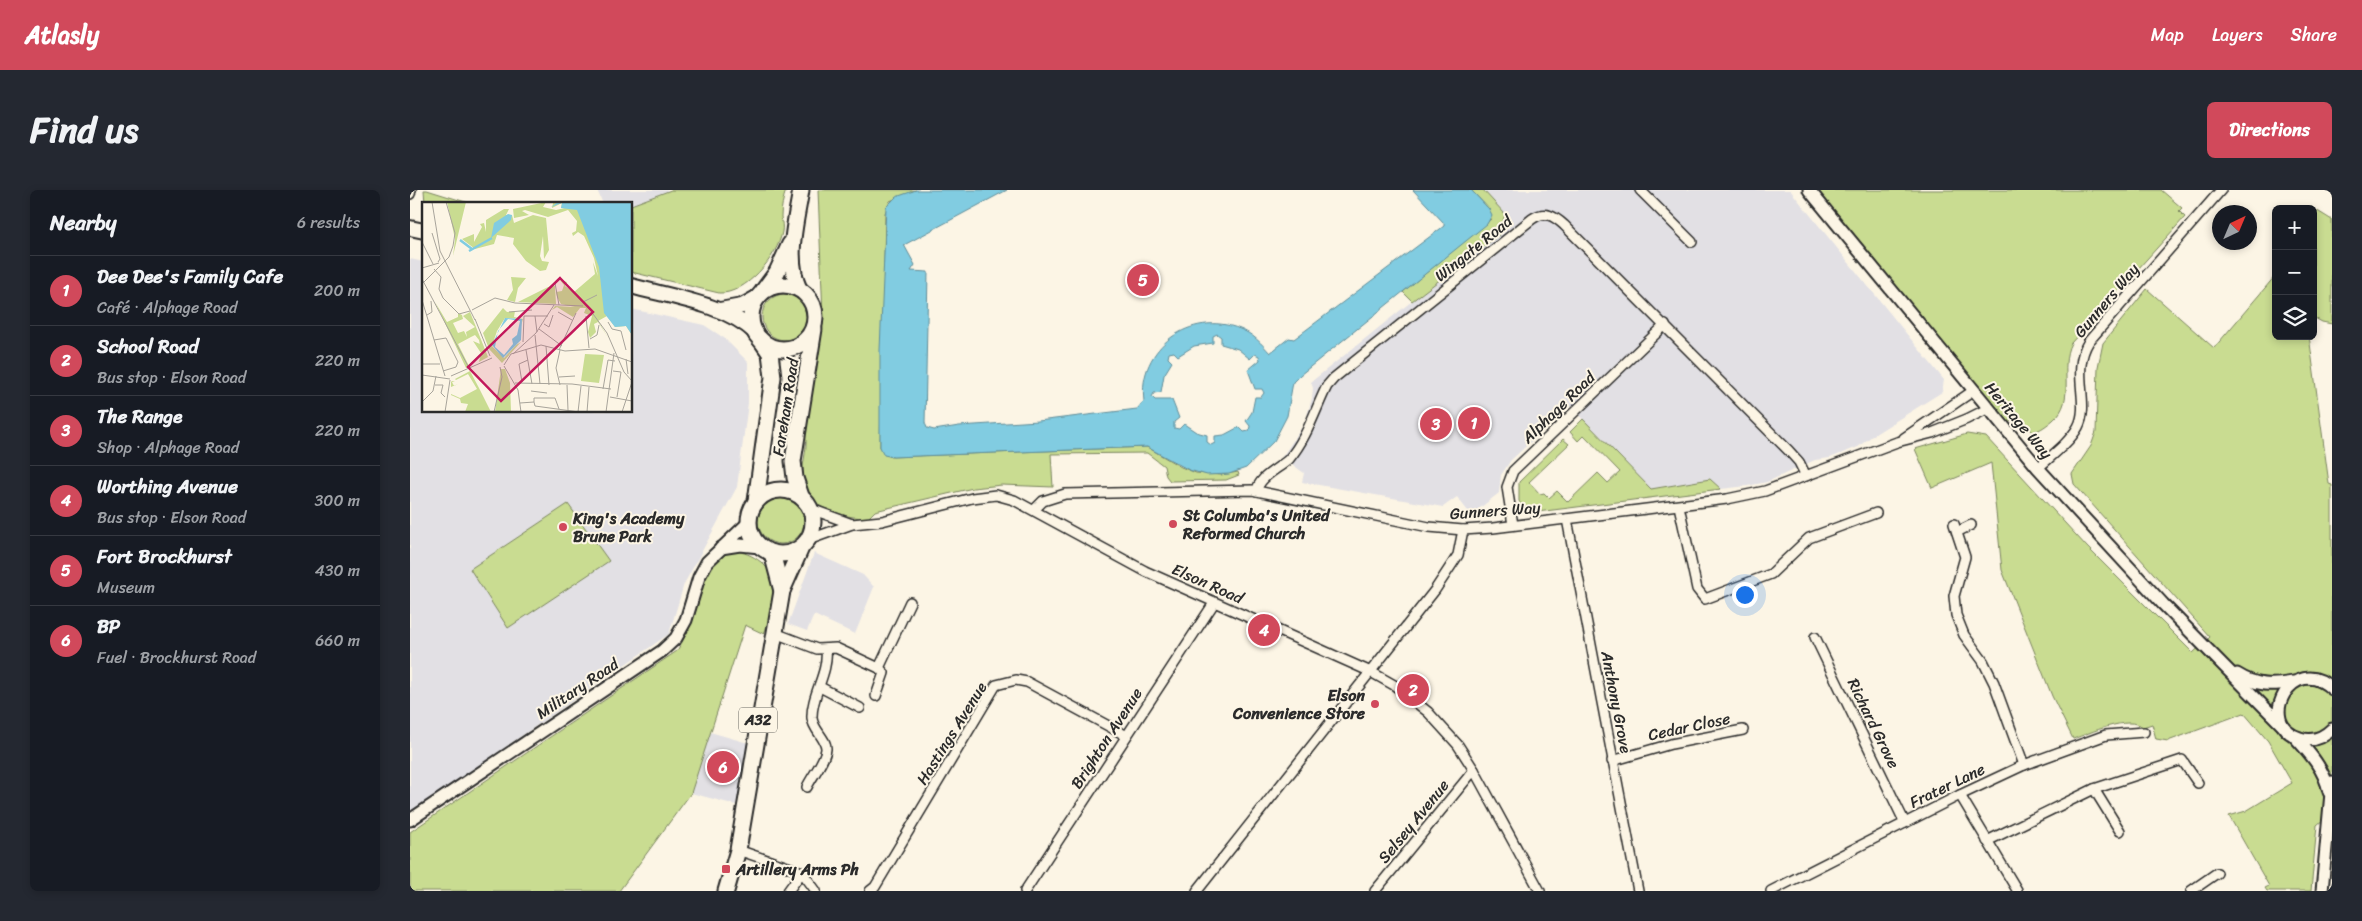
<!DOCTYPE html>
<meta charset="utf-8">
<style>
:root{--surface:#171b24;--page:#242831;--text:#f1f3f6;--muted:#9ea1a6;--line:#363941;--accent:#d1495b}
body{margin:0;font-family:Sriracha,sans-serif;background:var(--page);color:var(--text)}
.controls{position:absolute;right:15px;top:15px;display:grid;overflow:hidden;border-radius:8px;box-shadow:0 2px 8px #0003}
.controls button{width:45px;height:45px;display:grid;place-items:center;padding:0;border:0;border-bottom:1px solid var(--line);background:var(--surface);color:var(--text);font:25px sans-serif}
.compass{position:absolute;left:1802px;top:15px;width:45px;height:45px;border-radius:50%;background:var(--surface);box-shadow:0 2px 8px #0003;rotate:44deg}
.you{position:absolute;left:1334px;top:404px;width:18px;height:18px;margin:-12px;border:4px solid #fff;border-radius:50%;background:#1a73e8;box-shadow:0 0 0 8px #1a73e833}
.badge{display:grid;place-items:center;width:32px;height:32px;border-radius:50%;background:var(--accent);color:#fff;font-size:16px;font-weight:700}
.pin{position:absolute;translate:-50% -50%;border:2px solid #fff;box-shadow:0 1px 5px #0006}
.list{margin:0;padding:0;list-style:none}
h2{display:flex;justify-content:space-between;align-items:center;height:65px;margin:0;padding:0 20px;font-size:21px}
h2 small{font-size:16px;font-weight:400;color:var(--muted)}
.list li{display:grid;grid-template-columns:32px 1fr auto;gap:15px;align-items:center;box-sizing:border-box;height:70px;padding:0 20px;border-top:1px solid var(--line)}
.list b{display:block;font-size:19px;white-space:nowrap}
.list p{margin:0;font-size:16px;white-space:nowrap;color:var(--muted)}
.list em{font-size:16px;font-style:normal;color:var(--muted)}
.icon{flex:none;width:28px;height:28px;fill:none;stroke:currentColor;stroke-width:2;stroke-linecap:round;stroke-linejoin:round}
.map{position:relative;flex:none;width:1922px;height:701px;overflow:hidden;border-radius:8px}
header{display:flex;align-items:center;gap:30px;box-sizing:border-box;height:70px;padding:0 25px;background:var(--accent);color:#fff}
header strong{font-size:24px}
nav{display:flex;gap:28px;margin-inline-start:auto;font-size:18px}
.intro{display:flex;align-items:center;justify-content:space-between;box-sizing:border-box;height:120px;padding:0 30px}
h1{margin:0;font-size:35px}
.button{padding:12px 22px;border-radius:8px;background:var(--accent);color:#fff;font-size:18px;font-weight:700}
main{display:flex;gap:30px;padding:0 30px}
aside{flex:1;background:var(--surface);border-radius:8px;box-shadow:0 2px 8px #0003}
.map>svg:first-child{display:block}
.built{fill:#e2e0e4}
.green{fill:#c9dc91;stroke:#7a845e}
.water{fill:#81cce1;stroke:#5f8c98;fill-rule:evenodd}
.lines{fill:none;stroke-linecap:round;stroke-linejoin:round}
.minor-casing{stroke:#2b2b2b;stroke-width:12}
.tertiary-casing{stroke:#2b2b2b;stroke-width:15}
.secondary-casing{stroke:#2b2b2b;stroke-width:18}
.primary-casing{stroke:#2b2b2b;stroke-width:19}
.minor{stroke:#fcf5e5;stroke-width:9}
.tertiary{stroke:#fcf5e5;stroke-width:11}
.secondary{stroke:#fcf5e5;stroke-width:14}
.primary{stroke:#fcf5e5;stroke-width:15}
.poi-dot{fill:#d1495b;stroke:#fcf5e5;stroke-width:2}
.labels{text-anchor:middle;stroke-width:4;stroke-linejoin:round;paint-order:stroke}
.shield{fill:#fcf5e5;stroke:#6a6863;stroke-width:1}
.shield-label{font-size:15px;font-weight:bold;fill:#2b2b2b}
.street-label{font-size:16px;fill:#2b2b2b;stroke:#fcf5e5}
.poi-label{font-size:16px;font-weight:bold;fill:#2b2b2b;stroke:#fcf5e5;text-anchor:start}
.inset-river{fill:none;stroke:#81cce1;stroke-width:2.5}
.inset-road{fill:none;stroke:#a8a49b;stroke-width:1}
.view{fill:#c2185b;fill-opacity:0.15;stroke:#c2185b;stroke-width:2.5}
.inset-edge{fill:none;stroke:#2b2b2b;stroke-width:2.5}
</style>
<header>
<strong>Atlasly</strong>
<nav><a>Map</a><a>Layers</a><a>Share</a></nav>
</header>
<div class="intro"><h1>Find us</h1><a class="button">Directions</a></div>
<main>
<aside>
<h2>Nearby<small>6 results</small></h2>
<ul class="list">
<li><span class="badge">1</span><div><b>Dee Dee's Family Cafe</b><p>Café · Alphage Road</p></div><em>200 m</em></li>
<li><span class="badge">2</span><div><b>School Road</b><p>Bus stop · Elson Road</p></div><em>220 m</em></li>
<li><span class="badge">3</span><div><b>The Range</b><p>Shop · Alphage Road</p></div><em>220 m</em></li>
<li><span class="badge">4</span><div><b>Worthing Avenue</b><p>Bus stop · Elson Road</p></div><em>300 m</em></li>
<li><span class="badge">5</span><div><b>Fort Brockhurst</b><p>Museum</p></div><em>430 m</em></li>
<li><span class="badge">6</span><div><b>BP</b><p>Fuel · Brockhurst Road</p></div><em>660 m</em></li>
</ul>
</aside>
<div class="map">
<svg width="1922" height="701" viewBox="0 0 1922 701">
<rect width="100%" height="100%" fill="#fcf5e5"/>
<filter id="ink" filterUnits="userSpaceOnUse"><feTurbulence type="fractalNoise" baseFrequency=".02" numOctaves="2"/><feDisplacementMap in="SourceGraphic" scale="10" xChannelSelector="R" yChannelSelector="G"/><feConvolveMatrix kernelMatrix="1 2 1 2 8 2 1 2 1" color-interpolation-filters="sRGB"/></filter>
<g filter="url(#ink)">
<!-- built -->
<g class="built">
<polygon points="187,0 261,0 221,15 193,14"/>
<polygon points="1073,0 1380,0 1534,190 1532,202 1462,246 1448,257 1420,268 1405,270 1357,292 1337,296 1311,299 1300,289 1241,299 1160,216 1101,270 1091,285 1089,303 1061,325 1047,307 1033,317 892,292 894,283 872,267 895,233 902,208 903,198 901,192 1002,111 1090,44 1095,24"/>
<polygon points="0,69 14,72 14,221 221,221 221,119 294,135 314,148 338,172 338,213 327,297 274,394 259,444 0,623"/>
<polygon points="404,363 453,385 464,397 445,444 404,425 397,441 378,434"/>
<polygon points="300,542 338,553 326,615 281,603"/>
</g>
<!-- green -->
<g class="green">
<polygon points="14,0 17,0 62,14 15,14"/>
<path d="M261 0H376C373 9 371 18 371 27 372 32 373 37 372 42 368 66 335 105 309 103L221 82V15Z"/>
<path d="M408 0H506L480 11 475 23 470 257 480 267 737 257 771 277 786 283 811 285 828 282 829 285 816 290 760 291 756 286 754 276 737 263 641 264 643 297 592 295 563 298 465 321 458 328C435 328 395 319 393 290 391 269 400 260 394 236L413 126Z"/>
<polygon points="1061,0 1073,0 1095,24 1090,44 1002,111 993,102 1081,29 1079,19"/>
<path d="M1408 0H1751L1772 18 1769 21 1775 27 1661 153C1648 177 1667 210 1643 230 1637 235 1631 240 1623 242L1607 226 1599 233Z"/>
<polygon points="1901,17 1922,30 1922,134 1912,132 1903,127 1903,19 1893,19"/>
<path d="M1866 85V146H1899L1919 294 1922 295V622L1907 635 1901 701H1857L1855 698 1859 696 1819 626 1836 621 1882 593 1858 551 1834 523 1758 551 1746 549 1742 534 1733 537C1718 525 1680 543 1663 549L1642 506 1592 380 1581 273 1522 298 1505 259 1557 244 1576 247 1677 357 1783 463 1800 447 1664 294 1662 284 1681 256 1686 242 1688 177 1693 153 1737 99 1804 158Z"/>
<circle cx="375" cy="127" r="23"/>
<polygon points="1173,229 1241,299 1300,289 1311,299 1127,322 1113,318 1109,311 1109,292 1153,249 1159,254 1119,292 1130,304 1134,303 1139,308 1147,301 1158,312 1188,283 1198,293 1210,282 1174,245 1168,251 1160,242"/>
<circle cx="371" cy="331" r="23"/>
<polygon points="158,314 199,371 98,438 60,379"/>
<path d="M323 361C334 362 342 365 351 372 375 392 362 420 354 444L335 435 281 603 209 701H0V642L267 461C273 450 280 438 284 426 293 401 293 370 323 361Z"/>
</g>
<!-- water -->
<path class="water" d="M506 0H597L494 55 505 75 501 81 518 82 515 233 517 238 524 240 549 236 628 231 727 219 734 211C727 158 781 119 830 139 843 144 851 153 860 163L879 148 884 149 1034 36V33L1003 0H1061L1079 19 1082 25 1077 34 890 185 883 192 877 226 864 251 836 278 819 284 797 285 779 280 737 257 483 267 474 265 470 257V160L476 17 486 7ZM807 144 811 147V154L828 159 840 169 845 164 849 166 850 170 838 180 845 199H852L854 203 851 207H845L842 222 836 231 840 236 839 241 834 242 829 237 814 245 805 246V253L801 255 797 252V245L786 242 774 234 769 239 764 238V232L769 228 762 210H745L742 207 744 203 751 202 754 185 762 172 758 168 759 163 764 162 768 166 784 156 803 153V146Z"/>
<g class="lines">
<defs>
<g id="minor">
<polyline points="1230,0 1282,52"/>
<polyline points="0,4 1,0"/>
<polyline points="1494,248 1563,201"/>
<path d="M1628 278C1641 266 1659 253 1668 237 1681 213 1660 181 1679 151L1811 0"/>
<path d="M847 301C848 287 870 278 879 269 897 248 905 220 917 196L924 188 1122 29C1135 20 1144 26 1154 35L1379 261 1389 272 1396 286"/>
<polyline points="1269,316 1287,399 1295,409 1361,384 1399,348 1466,323"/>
<polyline points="401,319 442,334"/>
<polyline points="624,320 633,311 655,304 842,300 1019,337 1053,340 1083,338 1317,309 1355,301 1487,252 1522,243 1557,229 1577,219"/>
<polyline points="1157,329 1228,701"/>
<polyline points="1544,334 1555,367 1544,406 1546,425 1554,445 1573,471 1584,493 1614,575"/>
<polyline points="1103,335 1097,297 1103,281 1255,135"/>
<polyline points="1547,342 1561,335"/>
<polyline points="398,350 442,334 472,331 562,308 586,305 604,310 735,381 961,482 984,495 1018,522 1048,555 1064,580 1130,701"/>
<polyline points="365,443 407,459 426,458 469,478 474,483 466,506"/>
<polyline points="1405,447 1495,633"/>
<polyline points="469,478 500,412"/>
<polyline points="410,497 450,518"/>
<polyline points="1202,571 1261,554 1333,540"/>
<path d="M397 597C402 586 415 571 416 559 417 549 403 540 402 528 401 505 419 483 416 459"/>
<polyline points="1684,599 1710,641"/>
<polyline points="1550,605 1607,700"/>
<polyline points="1577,651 1684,599 1772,570 1788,593"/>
<polyline points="328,660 392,682 406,701"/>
<polyline points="378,701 392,682"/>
<polyline points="460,701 465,697 586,495 606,490 617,492 715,545"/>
<polyline points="615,701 804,413"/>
<polyline points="787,701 1025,400 1048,365 1053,340"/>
<polyline points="965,701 1064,580"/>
<polyline points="1361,701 1550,605 1614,575 1696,545 1734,542"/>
<polyline points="1781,701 1807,683"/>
</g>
<g id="tertiary">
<polyline points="1399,0 1628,278 1753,414 1875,538"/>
<polyline points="311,358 330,355 350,357"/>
<path d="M1827 484C1846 496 1862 496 1883 492"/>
<path d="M1922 499C1883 461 1844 534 1890 548 1902 552 1913 548 1922 539"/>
<path d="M1884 546C1899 562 1915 580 1919 602"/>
<polyline points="0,630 252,461 266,448 276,430 289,387 297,372 338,333"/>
<polyline points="1912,701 1922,592"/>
</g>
<g id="secondary">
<polyline points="0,38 14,41"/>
<path d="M221 96C261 107 316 114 346 143"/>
<polyline points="310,120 332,116 348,107"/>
</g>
<g id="primary">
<circle cx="373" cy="127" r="32"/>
<path d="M389 99C375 68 386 32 391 0"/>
<polyline points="353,101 367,82 380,54"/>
<circle cx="371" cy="332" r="32"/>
<polyline points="391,306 385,288 383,271 404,139"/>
<polyline points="346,311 363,187 360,163 351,150"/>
<polyline points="362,363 372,401"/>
<polyline points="316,701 328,660 372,401 391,358"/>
</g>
</defs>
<!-- minor casing -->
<use href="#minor" class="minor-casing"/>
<!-- tertiary casing -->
<use href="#tertiary" class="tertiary-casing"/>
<!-- secondary casing -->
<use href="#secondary" class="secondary-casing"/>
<!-- primary casing -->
<use href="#primary" class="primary-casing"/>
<!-- minor -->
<use href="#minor" class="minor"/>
<!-- tertiary -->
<use href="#tertiary" class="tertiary"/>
<!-- secondary -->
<use href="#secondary" class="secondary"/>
<!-- primary -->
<use href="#primary" class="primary"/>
</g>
</g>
<!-- markers -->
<g class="poi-dot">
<circle cx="763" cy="334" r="5"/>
<circle cx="153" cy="337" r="5"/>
<circle cx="965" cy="514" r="5"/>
<rect x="311" y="674" width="10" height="10" rx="2.5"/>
</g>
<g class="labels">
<!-- shield labels -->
<rect class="shield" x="329" y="517.5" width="38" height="25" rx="4"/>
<g class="shield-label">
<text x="348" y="535">A32</text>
</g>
<!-- street labels -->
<g class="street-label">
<text transform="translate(1063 58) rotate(-39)" y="6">Wingate Road</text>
<text transform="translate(1696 110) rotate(-50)" y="6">Gunners Way</text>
<text transform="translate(375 217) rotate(-81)" y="6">Fareham Road</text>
<text transform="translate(1148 217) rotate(-44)" y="6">Alphage Road</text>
<text transform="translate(1609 230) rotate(50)" y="6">Heritage Way</text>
<text transform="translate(1085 320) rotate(-4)" y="6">Gunners Way</text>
<text transform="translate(798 393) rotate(24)" y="6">Elson Road</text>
<text transform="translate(167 498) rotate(-34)" y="6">Military Road</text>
<text transform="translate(1207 512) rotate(79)" y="6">Anthony Grove</text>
<text transform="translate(1464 533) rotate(64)" y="6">Richard Grove</text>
<text transform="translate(1279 536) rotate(-12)" y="6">Cedar Close</text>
<text transform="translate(541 543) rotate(-58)" y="6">Hastings Avenue</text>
<text transform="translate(696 548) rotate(-57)" y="6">Brighton Avenue</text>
<text transform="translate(1537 595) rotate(-26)" y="6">Frater Lane</text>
<text transform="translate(1003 631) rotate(-51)" y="6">Selsey Avenue</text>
</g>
<!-- poi labels -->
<g class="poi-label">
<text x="773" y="331">St Columba's United<tspan x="773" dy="18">Reformed Church</tspan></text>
<text x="163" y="334">King's Academy<tspan x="163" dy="18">Brune Park</tspan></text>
<text x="955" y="511" text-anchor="end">Elson<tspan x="955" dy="18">Convenience Store</tspan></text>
<text x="326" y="685">Artillery Arms Ph</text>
</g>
</g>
<!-- overview -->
<g transform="translate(12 12)">
<rect width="210" height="210" fill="#fcf5e5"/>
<path d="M25 0H44L31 54 33 37ZM124 0 121 5 134 8 147 5 139 6 140 1 130 6 131 1 165 0 210 133 204 124 193 125 185 114 176 119 187 137 176 120 172 122 174 130 168 136 166 130 170 114 162 111 164 106H158L151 115 135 105 130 108 133 104 153 105 139 102 135 95 134 90 140 89 142 83 138 78 145 80 143 84 152 90 173 72 171 60 176 74 172 56 162 34 156 30 151 34 150 31 154 29 155 19 146 8 126 15 103 8 100 9 107 13 92 16 91 7ZM82 7H87L84 13H90L92 21 111 13 124 16 127 48 122 57 121 34 118 54 120 59 127 60 124 68 118 69 104 59 91 42 92 36 75 33 72 42 53 47 40 37 52 32V40L60 25 58 22 62 21 64 30V18ZM89 75 104 76 96 86 93 100 85 98 91 88ZM133 84 134 102 96 100 126 85ZM13 100 25 120 36 115V111L40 113 41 117 31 121 36 131 42 129 45 135 44 130 53 125 41 114 48 110 66 155 57 160 59 151 51 139 58 142 59 148 57 138 53 133 49 135 36 142 47 164 44 166ZM81 106 85 110 93 109 92 115 101 117 99 124 100 117 83 116 75 129 70 144 82 156 94 143 99 140 80 161 67 147 61 131ZM163 152 182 153 177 181 159 179ZM79 167H83L88 181 89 210H73ZM48 169 57 186 69 210H43L46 202 39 201 38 197 29 193V180L30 179 33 180H30L32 184 36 182 29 185V192L38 196 55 187 46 172 34 178 33 177Z" fill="#c9dc91"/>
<path d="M136 0H210V133L204 124 193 125 182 111 177 65 155 8 139 6 140 1 129 5ZM86 12 90 13 89 18 69 36 72 21ZM83 116 100 117 99 138 81 156 70 143ZM86 117 98 119 95 133 90 137 91 142 82 153 73 145 76 129Z" fill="#81cce1" fill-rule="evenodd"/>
<path class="inset-river" d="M38 38 50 47M47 49 70 36"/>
<path class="inset-road" d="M10 0 18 49 53 118M10 31 18 57 16 60M0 40 11 62M0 66 17 61M12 67 19 75 17 87 21 96 37 112 48 109M0 77 47 166M133 81 137 103M0 82 27 55 31 44 33 31 24 0M0 98 23 174M161 100 175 93M163 101 185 131 202 170 210 179M50 108 73 96 93 101 161 104M87 110 110 108M136 110 150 118M5 113 10 110 9 99M113 114 115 130M164 114 167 146M53 117 68 154M186 120 190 127 199 129 204 148M122 122 127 125 131 113M117 127 140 144M113 133 118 182M168 137 175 133 177 123M12 138 24 136 36 160 34 165 21 169M101 140 102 114H126M124 144 127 183M104 148 110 182M137 148 154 111M138 148 134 166 138 183M91 152 114 131 132 103M204 157 206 172M0 162H18M82 163 89 152 119 143 143 149 173 147 210 160M82 164 96 188 99 210M191 169 199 170 195 195M0 173 28 177M29 174 70 156M137 175 153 174M100 180 97 162 106 158M93 181 150 182 189 187M13 183H21L19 191 23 195M145 183 146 208M181 187 186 158 193 159M109 189 125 191M188 195 210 199M0 200 11 189 14 174M112 200V196H133L137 207M98 201 112 200 113 204 157 210M23 210 28 178M72 210 80 175 78 165M156 210 159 184M165 210 167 185M184 210 192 151M200 210 210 180"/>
<path class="view" d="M138 76 171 110 79 199 46 165Z"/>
<rect width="210" height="210" class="inset-edge"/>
</g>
</svg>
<div class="controls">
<button>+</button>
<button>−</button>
<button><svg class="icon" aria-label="layers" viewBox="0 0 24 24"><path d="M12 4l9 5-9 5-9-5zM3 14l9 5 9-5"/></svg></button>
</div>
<svg class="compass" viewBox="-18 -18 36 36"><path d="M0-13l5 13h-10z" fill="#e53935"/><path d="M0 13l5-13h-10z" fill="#9ea1a6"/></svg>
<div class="you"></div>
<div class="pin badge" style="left:1064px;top:233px">1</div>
<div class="pin badge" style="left:1003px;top:500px">2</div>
<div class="pin badge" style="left:1026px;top:234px">3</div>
<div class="pin badge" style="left:854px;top:440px">4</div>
<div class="pin badge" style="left:733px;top:90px">5</div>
<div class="pin badge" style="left:313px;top:577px">6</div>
</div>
</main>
